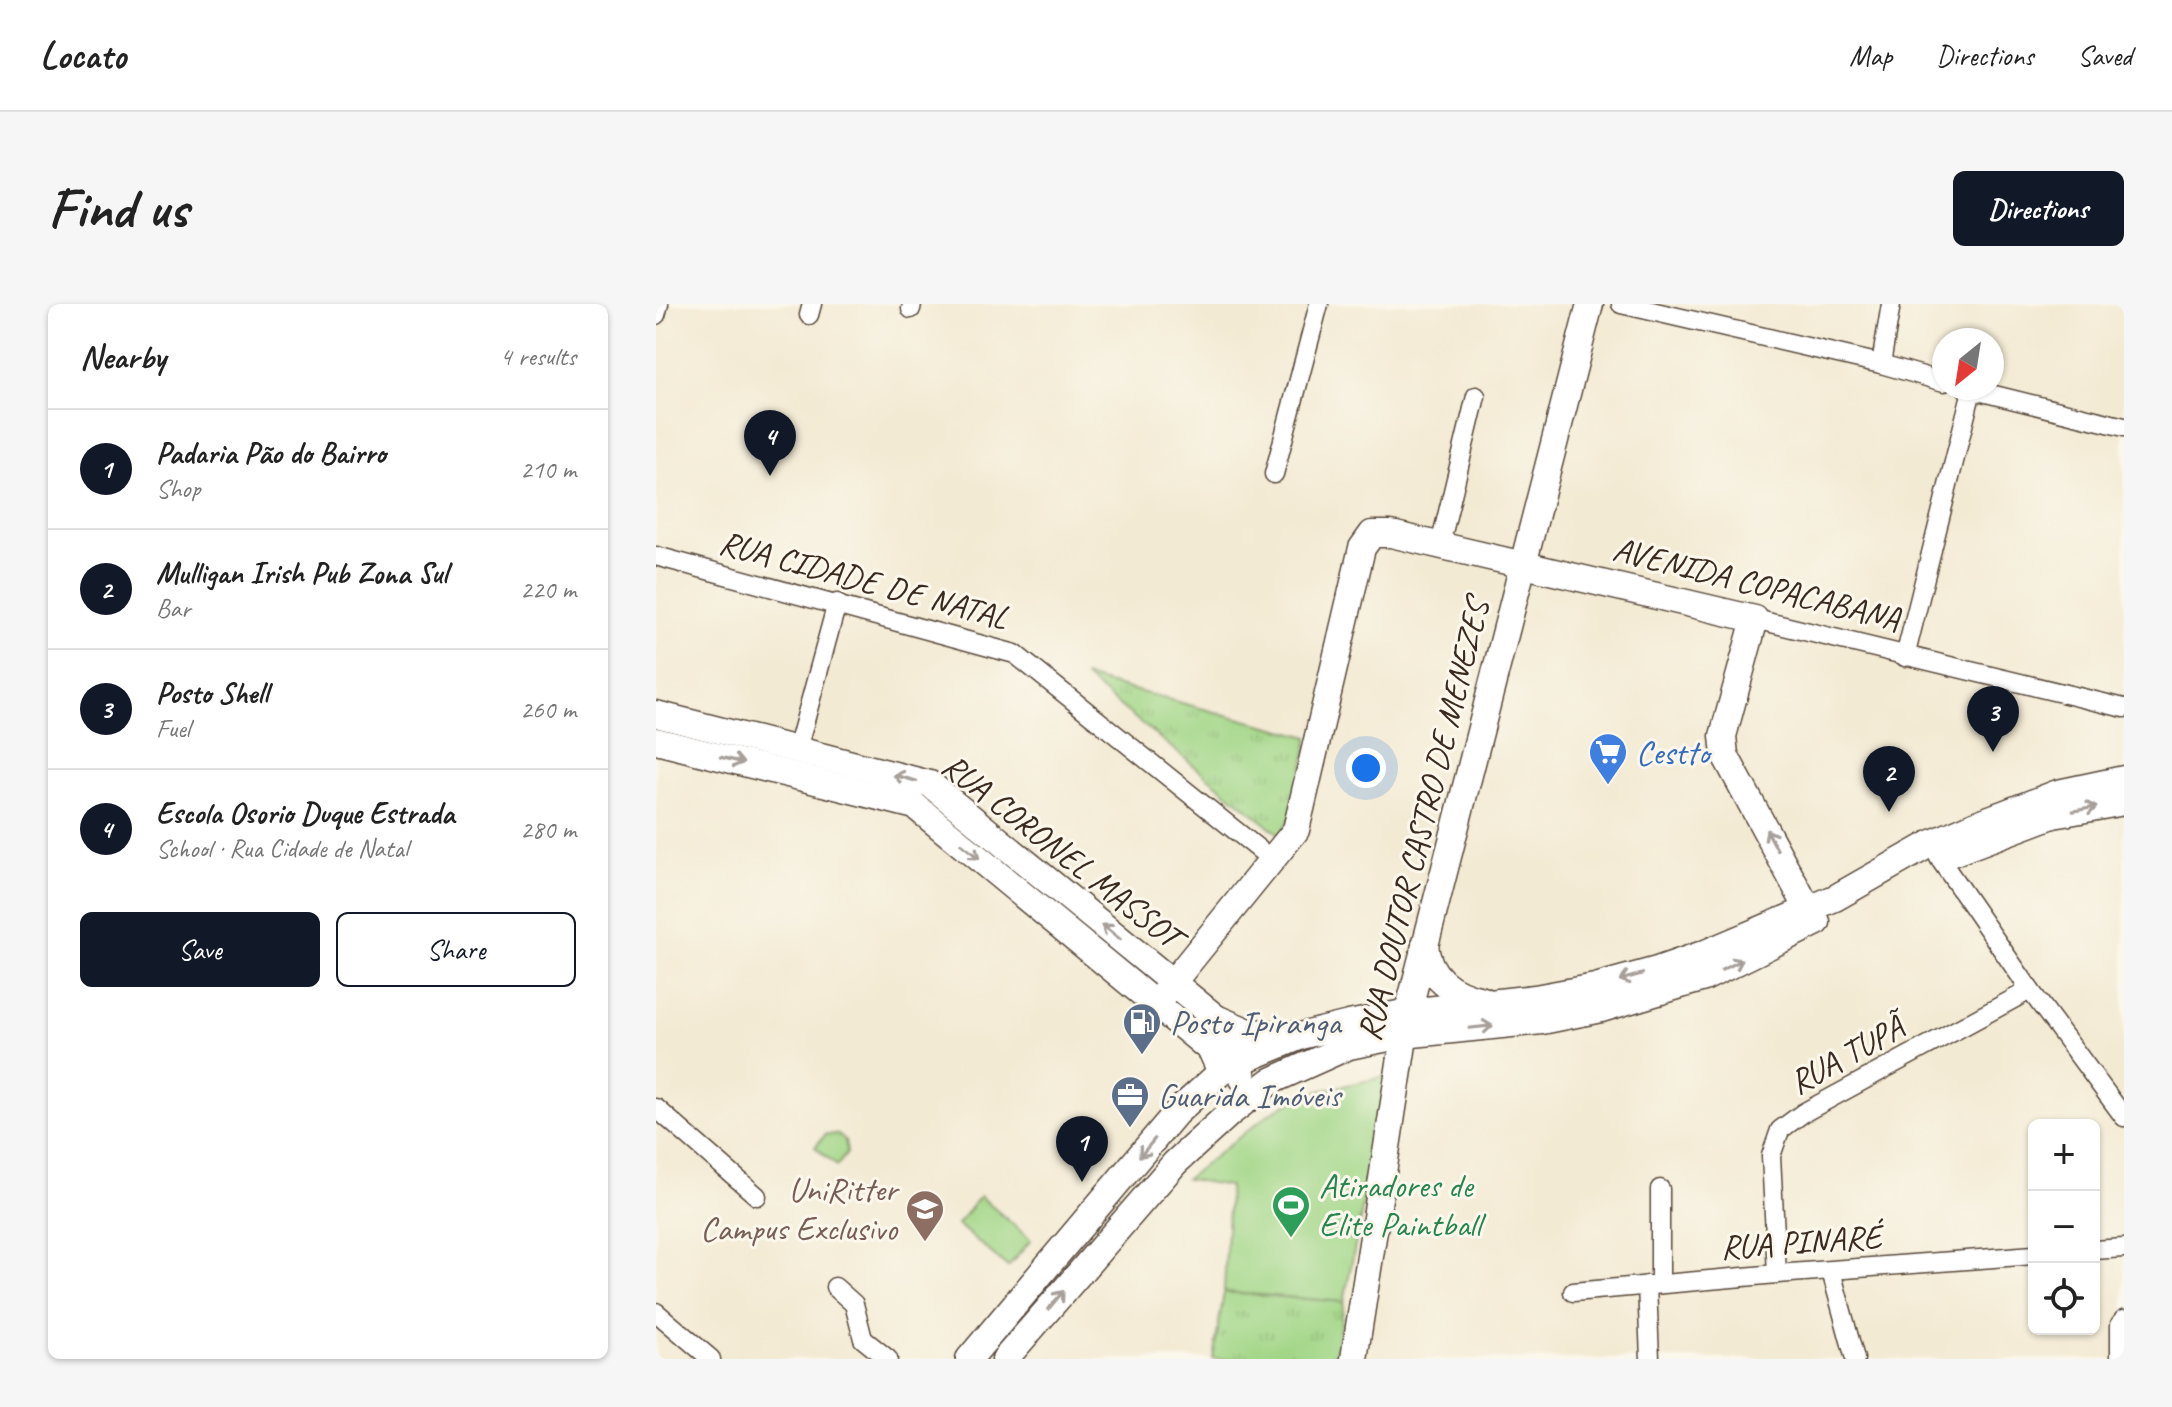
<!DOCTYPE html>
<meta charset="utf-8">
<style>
:root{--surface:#fff;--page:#f6f6f6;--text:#222;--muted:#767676;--line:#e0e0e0;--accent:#111827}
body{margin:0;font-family:Caveat,sans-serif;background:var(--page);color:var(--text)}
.controls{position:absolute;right:24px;bottom:24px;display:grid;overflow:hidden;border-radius:12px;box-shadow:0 2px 6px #0004}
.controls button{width:72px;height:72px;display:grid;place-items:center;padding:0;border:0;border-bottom:2px solid var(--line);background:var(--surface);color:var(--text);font:40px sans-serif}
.compass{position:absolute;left:1276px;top:24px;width:72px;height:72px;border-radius:50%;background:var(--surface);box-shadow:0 2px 6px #0004;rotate:210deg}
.you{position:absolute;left:710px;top:464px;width:28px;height:28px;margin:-20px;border:6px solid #fff;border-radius:50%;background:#1a73e8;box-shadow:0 0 0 12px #1a73e833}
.badge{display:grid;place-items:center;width:52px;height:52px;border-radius:50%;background:var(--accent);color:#fff;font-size:26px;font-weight:700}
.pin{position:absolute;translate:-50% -66px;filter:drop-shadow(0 2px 4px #0008)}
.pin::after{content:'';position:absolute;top:42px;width:28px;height:24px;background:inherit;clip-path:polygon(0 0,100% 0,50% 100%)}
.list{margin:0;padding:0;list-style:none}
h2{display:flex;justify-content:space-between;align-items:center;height:104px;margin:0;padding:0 32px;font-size:34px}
h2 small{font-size:26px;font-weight:400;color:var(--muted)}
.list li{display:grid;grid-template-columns:52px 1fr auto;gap:24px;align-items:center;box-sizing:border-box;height:120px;padding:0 32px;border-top:2px solid var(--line)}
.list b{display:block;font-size:30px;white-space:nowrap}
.list p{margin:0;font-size:26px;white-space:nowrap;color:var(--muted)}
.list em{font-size:26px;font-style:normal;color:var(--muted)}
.actions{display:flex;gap:16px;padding:24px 32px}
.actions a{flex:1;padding:18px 0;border:2px solid var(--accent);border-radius:12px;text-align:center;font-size:28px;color:var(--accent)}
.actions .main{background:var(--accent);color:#fff}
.icon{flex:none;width:44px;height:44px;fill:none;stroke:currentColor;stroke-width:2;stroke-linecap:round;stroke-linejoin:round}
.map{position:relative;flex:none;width:1468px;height:1055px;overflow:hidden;border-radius:12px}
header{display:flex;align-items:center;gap:48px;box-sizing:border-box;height:112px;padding:0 40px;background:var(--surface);border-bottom:2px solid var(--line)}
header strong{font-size:38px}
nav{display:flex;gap:44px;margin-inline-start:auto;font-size:28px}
.intro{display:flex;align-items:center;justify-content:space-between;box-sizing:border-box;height:192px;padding:0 48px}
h1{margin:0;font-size:56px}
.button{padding:20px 36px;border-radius:12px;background:var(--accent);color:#fff;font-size:28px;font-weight:700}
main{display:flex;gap:48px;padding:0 48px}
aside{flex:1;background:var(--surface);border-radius:12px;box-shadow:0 2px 6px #0004}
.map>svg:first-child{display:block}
.park{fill:url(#park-tufts);stroke:#6e8052;stroke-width:2}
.pitch{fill:#a1d686;stroke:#6e8052;stroke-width:2}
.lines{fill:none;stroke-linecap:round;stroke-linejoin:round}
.street-casing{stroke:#574739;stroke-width:21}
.secondary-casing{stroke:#574739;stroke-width:29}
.street{stroke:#fff;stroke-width:18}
.secondary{stroke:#fff;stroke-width:26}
.oneway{stroke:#a79f9a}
.labels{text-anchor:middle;stroke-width:6;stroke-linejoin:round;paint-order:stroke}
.street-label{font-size:34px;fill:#3b2a1e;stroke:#fbf7ec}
.shop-label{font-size:34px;fill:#366cbe;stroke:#fbf7ec;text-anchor:start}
.service-label{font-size:34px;fill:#4e5e75;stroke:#fbf7ec;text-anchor:start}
.leisure-label{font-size:34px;fill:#27864d;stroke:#fbf7ec;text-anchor:start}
.education-label{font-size:34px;fill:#785e54;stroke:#fbf7ec;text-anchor:end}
</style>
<header>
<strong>Locato</strong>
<nav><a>Map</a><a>Directions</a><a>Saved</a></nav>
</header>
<div class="intro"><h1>Find us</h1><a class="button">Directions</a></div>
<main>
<aside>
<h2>Nearby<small>4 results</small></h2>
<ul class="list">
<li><span class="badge">1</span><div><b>Padaria Pão do Bairro</b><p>Shop</p></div><em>210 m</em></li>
<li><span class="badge">2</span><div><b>Mulligan Irish Pub Zona Sul</b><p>Bar</p></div><em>220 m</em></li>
<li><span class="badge">3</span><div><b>Posto Shell</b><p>Fuel</p></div><em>260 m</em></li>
<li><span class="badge">4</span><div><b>Escola Osorio Duque Estrada</b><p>School · Rua Cidade de Natal</p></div><em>280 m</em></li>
</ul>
<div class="actions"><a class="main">Save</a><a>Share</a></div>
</aside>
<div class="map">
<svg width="1468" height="1055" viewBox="0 0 1468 1055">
<defs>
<pattern id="park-tufts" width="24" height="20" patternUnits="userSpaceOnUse" patternTransform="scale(2)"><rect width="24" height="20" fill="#a1d686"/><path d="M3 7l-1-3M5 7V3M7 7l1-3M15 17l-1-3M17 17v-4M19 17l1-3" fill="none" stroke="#8cb873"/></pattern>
</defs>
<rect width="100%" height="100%" fill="#fbf7ec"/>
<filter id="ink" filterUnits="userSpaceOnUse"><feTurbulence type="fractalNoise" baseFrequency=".0125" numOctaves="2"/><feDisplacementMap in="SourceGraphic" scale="16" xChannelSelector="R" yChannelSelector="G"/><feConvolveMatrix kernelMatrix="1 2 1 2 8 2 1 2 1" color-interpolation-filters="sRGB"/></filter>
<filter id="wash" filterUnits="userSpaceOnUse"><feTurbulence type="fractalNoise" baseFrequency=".006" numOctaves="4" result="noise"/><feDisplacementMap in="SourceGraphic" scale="32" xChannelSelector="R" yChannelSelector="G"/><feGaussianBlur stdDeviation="1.8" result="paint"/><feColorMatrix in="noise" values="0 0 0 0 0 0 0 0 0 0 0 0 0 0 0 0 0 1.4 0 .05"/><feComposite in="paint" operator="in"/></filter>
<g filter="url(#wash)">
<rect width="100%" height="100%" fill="#f3ead3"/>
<!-- park -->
<g class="park">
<polygon points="428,373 653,433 638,506 624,531"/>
<polygon points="170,830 181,830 189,836 191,849 181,862 159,843"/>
<polygon points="568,988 688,998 679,1055 557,1055"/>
</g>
<!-- pitch -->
<g class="pitch">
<polygon points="732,772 688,998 568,988 573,882 530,875 614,809 650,790"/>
<polygon points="324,892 375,936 352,963 301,920"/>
</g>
</g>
<g filter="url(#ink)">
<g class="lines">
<defs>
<g id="street">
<polyline points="965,0 1225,60 1288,78"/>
<polyline points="255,5 256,0"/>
<polyline points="0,11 3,0"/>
<polyline points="153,11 156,0"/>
<polyline points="1225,60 1235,0"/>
<polyline points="1310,84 1468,123"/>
<polyline points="618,170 663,0"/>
<polyline points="784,241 820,92"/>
<polyline points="0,252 359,350 615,555"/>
<polyline points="1099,315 1468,404"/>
<polyline points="1249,353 1316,86"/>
<polyline points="141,446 181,299"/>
<polyline points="1283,554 1374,686 1468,813"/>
<polyline points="0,804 101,892"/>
<polyline points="1004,885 1004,980"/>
<polyline points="1438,946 1468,944"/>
<polyline points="1175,967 1199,1055"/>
<polyline points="1121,970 1115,852 1124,826 1147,809 1374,686"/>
<polyline points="991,981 994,1055"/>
<polyline points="179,983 198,1000 207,1035 232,1055"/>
<polyline points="917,988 1121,970 1378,951"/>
<polyline points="0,1008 55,1055"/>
<polyline points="1464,1055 1464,1020 1468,1015"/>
</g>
<g id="secondary">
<path d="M0 410 274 480 560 714C574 734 584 750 587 775"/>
<polyline points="0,437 259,502 555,746 565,768"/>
<polyline points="1288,552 1397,511 1468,498"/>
<path d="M769 641C772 674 796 690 827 696"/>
<polyline points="500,699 640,526 706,244 716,230 735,230 1099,315 1067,432 1069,451 1152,605"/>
<polyline points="560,714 593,728 638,731"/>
<polyline points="313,1055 520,809 565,768 585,757 648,731 693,720 752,708 879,694 939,683 1001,666 1047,650 1179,594 1274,540 1318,521 1402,489 1468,475"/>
<polyline points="349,1055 519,859 574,809 615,777 693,742 747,731 886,717 945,705 1048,674 1161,618"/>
<polyline points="698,1055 752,708 934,0"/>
</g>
</defs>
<!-- street casing -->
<use href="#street" class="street-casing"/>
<!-- secondary casing -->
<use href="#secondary" class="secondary-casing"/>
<!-- street -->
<use href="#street" class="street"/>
<!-- secondary -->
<use href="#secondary" class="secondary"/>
</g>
<!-- one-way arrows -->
<defs><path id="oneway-shaft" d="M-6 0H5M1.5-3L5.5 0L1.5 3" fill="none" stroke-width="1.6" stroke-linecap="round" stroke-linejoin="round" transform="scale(2)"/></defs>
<g class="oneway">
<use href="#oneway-shaft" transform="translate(76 456) rotate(14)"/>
<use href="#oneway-shaft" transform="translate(249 474) rotate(-165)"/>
<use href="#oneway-shaft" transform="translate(1429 505) rotate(-10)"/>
<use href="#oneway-shaft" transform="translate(1116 536) rotate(-118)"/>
<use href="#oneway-shaft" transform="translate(314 547) rotate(39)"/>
<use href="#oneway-shaft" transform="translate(455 628) rotate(-141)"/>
<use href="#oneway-shaft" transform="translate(1076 661) rotate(-26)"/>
<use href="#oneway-shaft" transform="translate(975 673) rotate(164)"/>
<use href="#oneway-shaft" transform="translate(825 723) rotate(-6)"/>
<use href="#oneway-shaft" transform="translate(491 844) rotate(130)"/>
<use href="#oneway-shaft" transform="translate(400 996) rotate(-50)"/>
</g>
</g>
<!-- icons -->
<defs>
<symbol id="supermarket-pin" viewBox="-11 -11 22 30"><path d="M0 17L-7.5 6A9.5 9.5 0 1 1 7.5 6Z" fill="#3f7fe0" stroke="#fbf7ec"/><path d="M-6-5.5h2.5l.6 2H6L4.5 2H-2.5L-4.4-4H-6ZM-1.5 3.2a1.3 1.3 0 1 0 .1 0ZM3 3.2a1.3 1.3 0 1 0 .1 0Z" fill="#fff"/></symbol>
<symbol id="fuel-pin" viewBox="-11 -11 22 30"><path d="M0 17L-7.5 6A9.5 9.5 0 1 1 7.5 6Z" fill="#5c6f8a" stroke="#fbf7ec"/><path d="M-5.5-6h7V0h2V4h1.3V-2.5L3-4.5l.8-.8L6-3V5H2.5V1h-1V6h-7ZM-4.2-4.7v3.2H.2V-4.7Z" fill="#fff"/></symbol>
<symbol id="office-pin" viewBox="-11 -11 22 30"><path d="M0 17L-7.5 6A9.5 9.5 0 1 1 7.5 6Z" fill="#5c6f8a" stroke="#fbf7ec"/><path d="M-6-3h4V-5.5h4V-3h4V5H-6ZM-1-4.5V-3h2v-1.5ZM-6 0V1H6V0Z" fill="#fff"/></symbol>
<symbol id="stadium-pin" viewBox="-11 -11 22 30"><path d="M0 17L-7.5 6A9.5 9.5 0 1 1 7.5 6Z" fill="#2e9e5b" stroke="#fbf7ec"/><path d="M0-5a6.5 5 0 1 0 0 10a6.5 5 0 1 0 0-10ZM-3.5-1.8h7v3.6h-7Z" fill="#fff"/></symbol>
<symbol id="university-pin" viewBox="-11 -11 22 30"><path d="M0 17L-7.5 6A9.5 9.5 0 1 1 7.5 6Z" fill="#8d6e63" stroke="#fbf7ec"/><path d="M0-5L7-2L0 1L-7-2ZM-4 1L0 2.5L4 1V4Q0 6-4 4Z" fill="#fff"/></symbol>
</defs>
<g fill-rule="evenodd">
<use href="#supermarket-pin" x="930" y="426" width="44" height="60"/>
<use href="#fuel-pin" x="464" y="696" width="44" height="60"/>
<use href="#office-pin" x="452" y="769" width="44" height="60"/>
<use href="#stadium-pin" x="613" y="879" width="44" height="60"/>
<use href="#university-pin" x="247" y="883" width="44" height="60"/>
</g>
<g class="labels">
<!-- street labels -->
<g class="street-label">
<text transform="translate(208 275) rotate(15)" y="12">RUA CIDADE DE NATAL</text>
<text transform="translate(1101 279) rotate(14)" y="12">AVENIDA COPACABANA</text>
<text transform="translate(766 516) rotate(-76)" y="12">RUA DOUTOR CASTRO DE MENEZES</text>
<text transform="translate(406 546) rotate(38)" y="12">RUA CORONEL MASSOT</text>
<text transform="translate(1190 750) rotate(-29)" y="12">RUA TUPÃ</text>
<text transform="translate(1145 937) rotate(-4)" y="12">RUA PINARÉ</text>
</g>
<!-- shop labels -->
<g class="shop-label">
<text x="980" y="460">Cestto</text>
</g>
<!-- service labels -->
<g class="service-label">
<text x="514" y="730">Posto Ipiranga</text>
<text x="502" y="803">Guarida Imóveis</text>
</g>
<!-- leisure labels -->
<g class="leisure-label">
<text x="663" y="893">Atiradores de<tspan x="663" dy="39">Elite Paintball</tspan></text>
</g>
<!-- education labels -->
<g class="education-label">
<text x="241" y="897">UniRitter<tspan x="241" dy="39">Campus Exclusivo</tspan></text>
</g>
</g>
</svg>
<div class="controls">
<button>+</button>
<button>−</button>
<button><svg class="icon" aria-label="locate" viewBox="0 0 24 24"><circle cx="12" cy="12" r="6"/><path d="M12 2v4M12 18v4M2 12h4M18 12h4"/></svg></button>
</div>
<svg class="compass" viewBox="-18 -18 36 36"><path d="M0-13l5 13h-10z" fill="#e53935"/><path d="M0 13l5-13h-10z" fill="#767676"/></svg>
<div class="you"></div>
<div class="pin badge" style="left:426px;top:878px">1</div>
<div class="pin badge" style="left:1233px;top:508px">2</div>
<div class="pin badge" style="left:1337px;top:448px">3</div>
<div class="pin badge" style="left:114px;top:172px">4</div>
</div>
</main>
